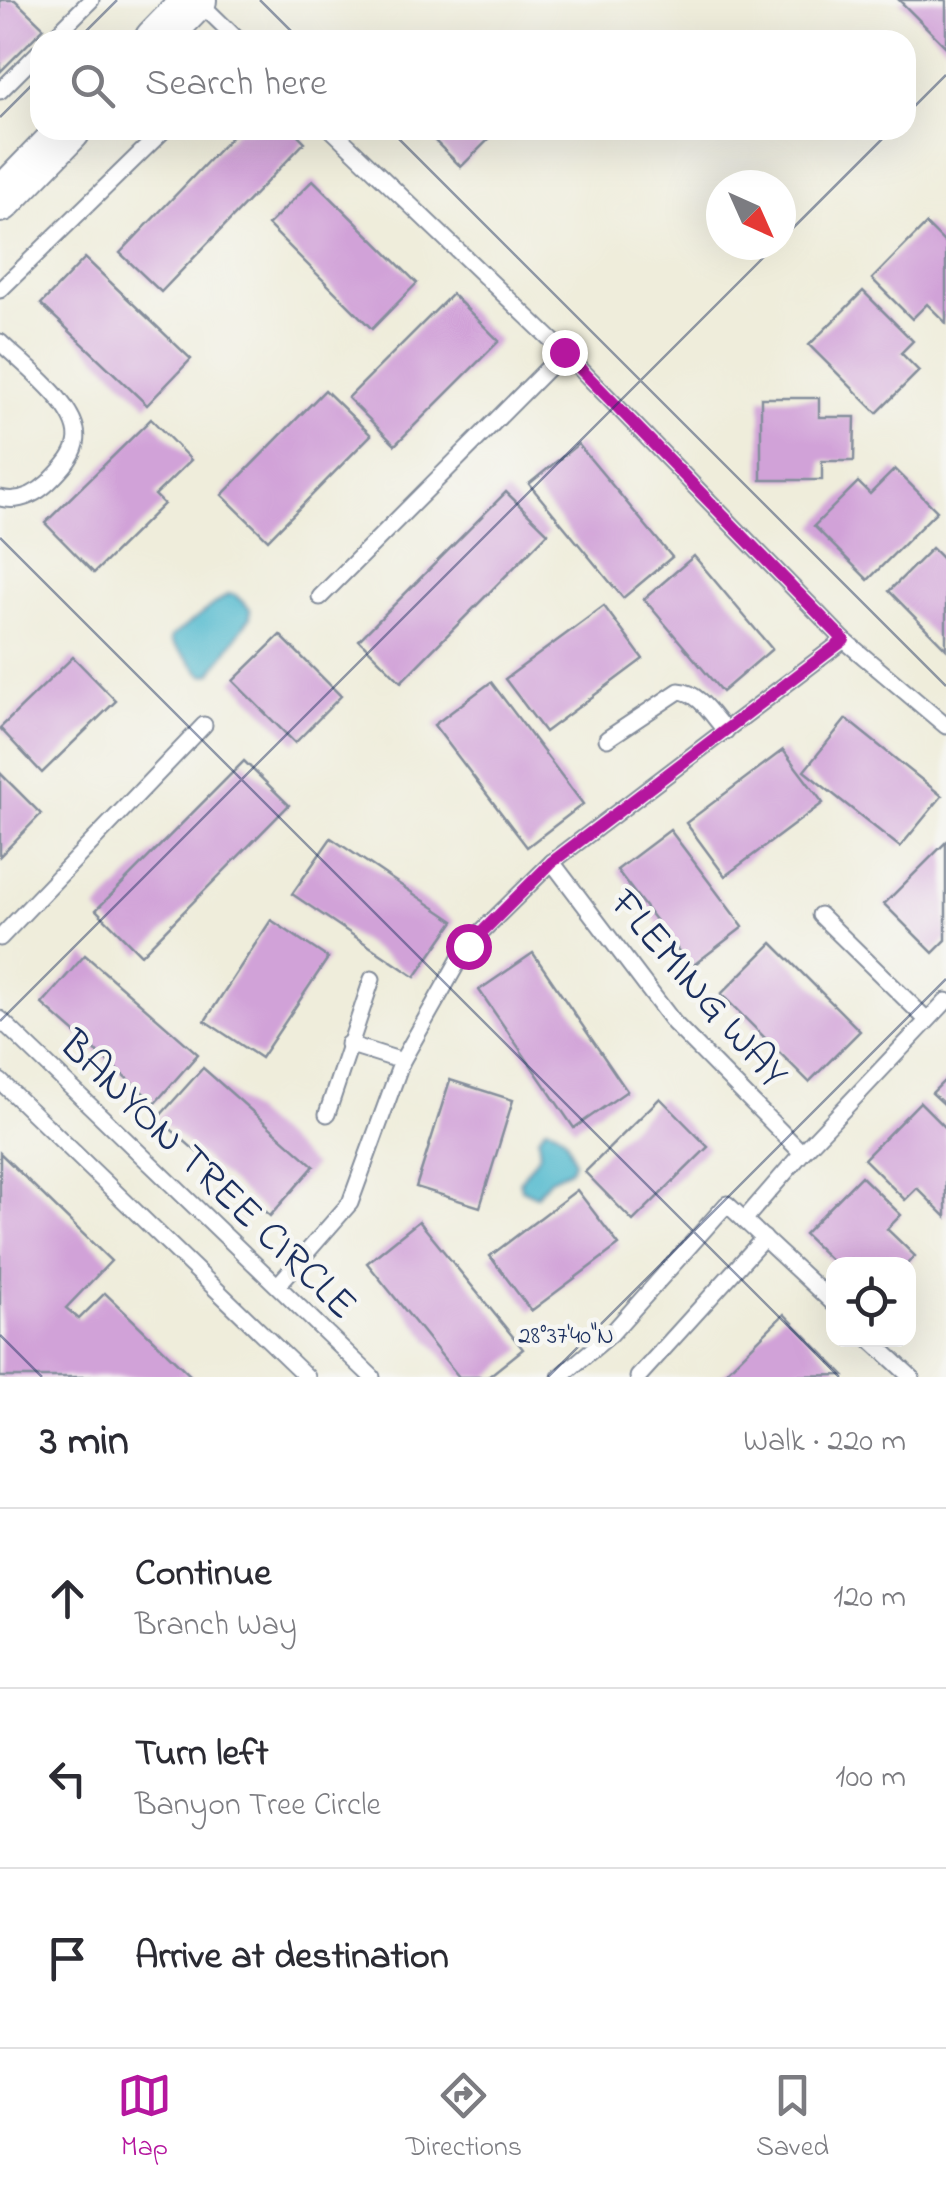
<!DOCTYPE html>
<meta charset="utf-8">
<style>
:root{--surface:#fff;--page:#f2f2f3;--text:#2b2b33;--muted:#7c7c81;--line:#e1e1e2;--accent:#b5179e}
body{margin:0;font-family:"Indie Flower",sans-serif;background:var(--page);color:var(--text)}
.controls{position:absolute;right:30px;bottom:30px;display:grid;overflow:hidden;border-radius:20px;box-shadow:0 10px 40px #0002}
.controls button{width:90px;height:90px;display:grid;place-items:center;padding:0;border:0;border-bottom:2px solid var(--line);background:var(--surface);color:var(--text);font:50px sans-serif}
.compass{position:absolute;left:706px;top:170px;width:90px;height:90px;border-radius:50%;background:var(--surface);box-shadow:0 10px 40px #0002;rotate:135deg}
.stop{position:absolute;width:30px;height:30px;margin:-22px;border:8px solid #b5179e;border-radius:50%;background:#fff}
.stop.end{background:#b5179e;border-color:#fff;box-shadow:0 2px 10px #0008}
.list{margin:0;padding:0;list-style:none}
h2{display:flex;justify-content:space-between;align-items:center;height:130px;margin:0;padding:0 40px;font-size:42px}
h2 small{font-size:32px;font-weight:400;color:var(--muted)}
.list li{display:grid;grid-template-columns:65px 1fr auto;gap:30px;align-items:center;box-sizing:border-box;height:180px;padding:0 40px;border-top:2px solid var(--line)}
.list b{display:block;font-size:38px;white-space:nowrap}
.list p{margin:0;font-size:32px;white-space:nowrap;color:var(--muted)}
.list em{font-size:32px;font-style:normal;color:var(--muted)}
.icon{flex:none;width:55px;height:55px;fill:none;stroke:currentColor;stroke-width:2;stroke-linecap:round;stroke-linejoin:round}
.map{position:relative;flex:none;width:946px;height:1377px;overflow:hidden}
.search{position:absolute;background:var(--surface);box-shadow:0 10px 40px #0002;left:30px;right:30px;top:30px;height:110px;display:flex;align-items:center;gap:25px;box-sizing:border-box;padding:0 35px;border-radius:30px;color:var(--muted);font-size:38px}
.sheet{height:670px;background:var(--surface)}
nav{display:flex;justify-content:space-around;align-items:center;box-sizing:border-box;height:140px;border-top:2px solid var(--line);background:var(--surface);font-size:28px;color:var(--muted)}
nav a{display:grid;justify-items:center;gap:5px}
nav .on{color:var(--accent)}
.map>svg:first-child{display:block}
.water{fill:#51b9ce;stroke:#367496;stroke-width:2.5}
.building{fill:#d1a2d8}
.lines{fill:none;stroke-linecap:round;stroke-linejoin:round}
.service-casing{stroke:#858e9c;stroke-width:19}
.secondary-casing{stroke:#858e9c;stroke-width:46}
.service{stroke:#fff;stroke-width:15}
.secondary{stroke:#fff;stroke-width:42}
.route{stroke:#b5179e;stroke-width:12}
.ticks{fill:none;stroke:#1b2f5e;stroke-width:2.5;stroke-opacity:0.45}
.labels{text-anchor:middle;stroke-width:9;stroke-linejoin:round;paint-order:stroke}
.street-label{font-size:42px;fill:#1b2f5e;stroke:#f6f6f2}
.ticks-label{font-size:25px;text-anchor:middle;fill:#1b2f5e;stroke:#f6f6f2;stroke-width:9;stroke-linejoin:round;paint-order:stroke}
</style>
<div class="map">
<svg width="946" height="1377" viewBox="0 0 946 1377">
<rect width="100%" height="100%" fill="#f6f6f2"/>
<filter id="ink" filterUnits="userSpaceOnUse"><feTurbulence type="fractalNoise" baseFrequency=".01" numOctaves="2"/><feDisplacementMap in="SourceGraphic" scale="20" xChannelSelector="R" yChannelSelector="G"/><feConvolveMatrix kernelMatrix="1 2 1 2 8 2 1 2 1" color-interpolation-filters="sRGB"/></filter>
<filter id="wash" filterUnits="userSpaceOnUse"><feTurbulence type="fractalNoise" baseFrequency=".0048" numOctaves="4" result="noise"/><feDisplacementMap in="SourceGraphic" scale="40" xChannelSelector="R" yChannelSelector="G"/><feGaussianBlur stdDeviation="2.25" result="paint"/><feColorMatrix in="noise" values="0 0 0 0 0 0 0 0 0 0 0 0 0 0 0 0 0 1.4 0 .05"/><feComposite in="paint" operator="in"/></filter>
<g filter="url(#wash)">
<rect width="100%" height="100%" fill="#efeddb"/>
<!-- water -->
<g class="water">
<polygon points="228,594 235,595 250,609 250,617 211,674 203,675 171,642 171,637"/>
<path d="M546 1127C565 1130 569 1144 574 1162L570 1170 550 1179 536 1196 521 1189 520 1181 540 1153 538 1137Z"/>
</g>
<g id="blocks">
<!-- building -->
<g class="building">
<polygon points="0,0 15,0 44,28 0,72"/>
<polygon points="899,0 946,0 946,47"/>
<polygon points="238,130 293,130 305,142 161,292 120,253"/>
<polygon points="424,130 498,130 461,167"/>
<polygon points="313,180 417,283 372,329 268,225"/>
<polygon points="926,224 946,244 946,323 927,304 912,319 872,279"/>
<polygon points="85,258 191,359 147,405 41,304"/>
<polygon points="863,291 913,341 901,353 919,371 877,413 809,345"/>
<polygon points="452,294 499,341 395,445 348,398"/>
<polygon points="325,390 371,435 268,540 222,495"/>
<polygon points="761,398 819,398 819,417 855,417 854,461 822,461 822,480 761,480"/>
<polygon points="151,419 191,460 155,495 164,504 94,573 45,523"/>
<polygon points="578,444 672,557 623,598 529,484"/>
<polygon points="895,469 937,511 868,580 814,526 858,482 870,494"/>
<polygon points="506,492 548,533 401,682 359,640"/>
<polygon points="932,548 946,562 946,649 889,591"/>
<polygon points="694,556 772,649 722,692 644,599"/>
<polygon points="604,606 643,659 545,732 505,679"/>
<polygon points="280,635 341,696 295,743 233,681"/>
<polygon points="73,657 116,701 42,773 0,728"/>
<polygon points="491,682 583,804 527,847 434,725"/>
<polygon points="846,719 942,796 900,847 804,771"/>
<polygon points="783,750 823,803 725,876 686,823"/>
<polygon points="244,761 289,805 141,955 96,910"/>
<polygon points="0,773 41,814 0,856"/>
<polygon points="670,830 743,927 691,967 617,870"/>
<polygon points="331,838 454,921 415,977 292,894"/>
<polygon points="946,842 946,940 933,953 884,904"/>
<polygon points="271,920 328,958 261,1058 205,1021"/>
<polygon points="772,943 860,1031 809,1082 721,994"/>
<polygon points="533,953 627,1091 574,1128 479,990"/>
<polygon points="85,955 198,1054 155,1103 42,1004"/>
<polygon points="203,1068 314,1166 270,1216 158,1118"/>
<polygon points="946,1079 946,1106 932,1093"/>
<polygon points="450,1080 513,1100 480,1207 416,1187"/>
<polygon points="660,1098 708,1147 633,1221 585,1172"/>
<polygon points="920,1102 946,1128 946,1217 917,1188 905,1200 864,1159"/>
<polygon points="0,1153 111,1261 66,1308 79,1319 105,1293 192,1377 0,1377"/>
<polygon points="861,1176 901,1215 887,1229 915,1256 907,1264 856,1264 850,1259 845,1264 835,1264 804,1234"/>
<polygon points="577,1190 619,1245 531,1311 490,1256"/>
<polygon points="419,1221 523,1349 488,1377 459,1377 367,1263"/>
<polygon points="784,1314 844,1375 721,1377"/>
</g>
</g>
</g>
<g filter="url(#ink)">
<use href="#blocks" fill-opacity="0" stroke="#858e9c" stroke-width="2.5"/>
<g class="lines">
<defs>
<g id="service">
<polyline points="198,1 238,40"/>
<polyline points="51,40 91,0"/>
<polyline points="0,91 40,51"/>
<polyline points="332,130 564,352 844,640 946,726"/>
<polyline points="0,290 164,130"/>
<path d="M0 342C22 364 85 410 76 444 73 458 59 472 49 482 35 495 19 503 0 498"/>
<polyline points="320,597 564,352"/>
<path d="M607 739 679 691C699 692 713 717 726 731"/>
<polyline points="552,862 674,1023 802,1153"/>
<polyline points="820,915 927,1020"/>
<polyline points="0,938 204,725"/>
<polyline points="0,1019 372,1377"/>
<polyline points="348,1044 402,1061"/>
<polyline points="0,1081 307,1377"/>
<polyline points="327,1114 372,979"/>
<polyline points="744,1220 802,1153 946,1001"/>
<polyline points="278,1285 350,1203 402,1061 467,946 552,862 844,640"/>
<polyline points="871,1340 911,1377"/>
<polyline points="560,1377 611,1334 727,1204 834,1304"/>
<polyline points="638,1377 764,1238"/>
</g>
<g id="secondary">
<polyline points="156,40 195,0"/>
<polyline points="0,201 69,130"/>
</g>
</defs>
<!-- service casing -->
<use href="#service" class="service-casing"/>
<!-- secondary casing -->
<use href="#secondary" class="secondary-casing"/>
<!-- service -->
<use href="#service" class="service"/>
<!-- secondary -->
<use href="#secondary" class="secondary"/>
</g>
</g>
<g class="lines" filter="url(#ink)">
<!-- route -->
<polyline class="route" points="468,946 552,862 844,640 564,352"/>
</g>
<!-- ticks -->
<path class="ticks" d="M260 0 300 40M77 40 117 0M906 115 946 75M0 117 40 77M390 130 946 686M781 240 891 130M0 538 839 1377M0 1021 776 245M0 1335 42 1377M548 1377 946 979"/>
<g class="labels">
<!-- street labels -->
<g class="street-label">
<text transform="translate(701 987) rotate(49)" y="15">FLEMING WAY</text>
<text transform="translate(210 1173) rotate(44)" y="15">BANYON TREE CIRCLE</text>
</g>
</g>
<g class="ticks-label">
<text x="566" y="1343">28°37'40"N</text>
</g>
</svg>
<div class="controls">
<button><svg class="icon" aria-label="locate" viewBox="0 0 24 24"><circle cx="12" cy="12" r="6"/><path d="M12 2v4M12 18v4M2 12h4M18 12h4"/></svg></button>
</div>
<svg class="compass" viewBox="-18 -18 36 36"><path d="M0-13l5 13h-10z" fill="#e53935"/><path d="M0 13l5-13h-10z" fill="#7c7c81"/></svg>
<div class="stop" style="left:468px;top:946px"></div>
<div class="stop end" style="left:564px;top:352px"></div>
<div class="search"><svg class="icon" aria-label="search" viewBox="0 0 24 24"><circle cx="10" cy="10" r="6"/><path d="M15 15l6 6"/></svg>Search here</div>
</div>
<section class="sheet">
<h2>3 min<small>Walk · 220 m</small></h2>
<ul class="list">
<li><svg class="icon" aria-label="ahead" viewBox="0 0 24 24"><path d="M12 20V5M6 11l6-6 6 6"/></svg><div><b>Continue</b><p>Branch Way</p></div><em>120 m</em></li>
<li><svg class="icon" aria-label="left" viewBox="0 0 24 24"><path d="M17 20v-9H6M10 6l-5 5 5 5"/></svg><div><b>Turn left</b><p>Banyon Tree Circle</p></div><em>100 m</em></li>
<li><svg class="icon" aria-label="arrive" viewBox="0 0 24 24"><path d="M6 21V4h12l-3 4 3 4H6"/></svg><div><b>Arrive at destination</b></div></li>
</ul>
</section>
<nav>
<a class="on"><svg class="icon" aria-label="map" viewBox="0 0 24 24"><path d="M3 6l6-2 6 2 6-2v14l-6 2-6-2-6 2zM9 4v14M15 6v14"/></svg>Map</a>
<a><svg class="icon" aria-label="directions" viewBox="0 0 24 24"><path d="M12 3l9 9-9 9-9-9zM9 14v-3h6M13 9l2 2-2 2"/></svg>Directions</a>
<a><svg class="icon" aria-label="saved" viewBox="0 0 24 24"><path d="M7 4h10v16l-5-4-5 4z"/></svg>Saved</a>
</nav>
